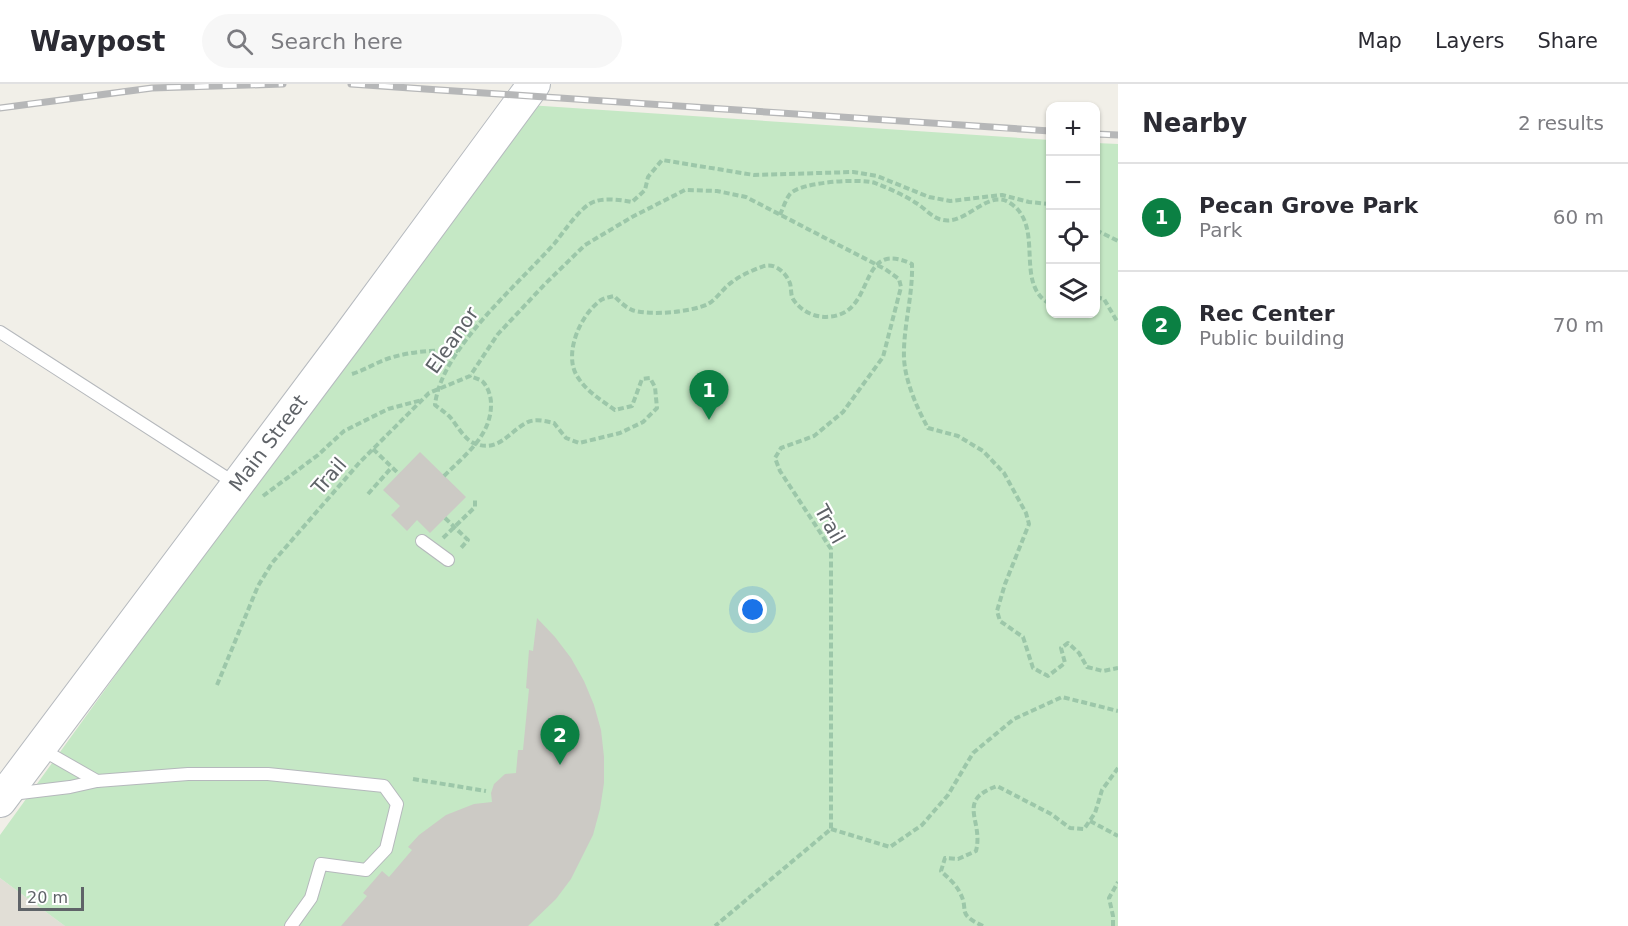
<!DOCTYPE html>
<meta charset="utf-8">
<style>
:root{--surface:#fff;--page:#f7f7f7;--text:#2b2b33;--muted:#7c7c81;--line:#e1e1e2;--accent:#0b8043}
body{margin:0;font-family:"DejaVu Sans",sans-serif;background:var(--page);color:var(--text)}
.controls{position:absolute;right:18px;top:18px;display:grid;overflow:hidden;border-radius:12px;box-shadow:0 2px 4px #0004}
.controls button{width:54px;height:54px;display:grid;place-items:center;padding:0;border:0;border-bottom:2px solid var(--line);background:var(--surface);color:var(--text);font:30px sans-serif}
.scale{position:absolute;left:18px;bottom:15px;width:66px;box-sizing:border-box;padding-left:6px;border:3px solid #5f6368;border-top:0;font-size:16px;line-height:21px;white-space:nowrap;color:#5f6368;-webkit-text-stroke:4px #fff;paint-order:stroke}
.you{position:absolute;left:753px;top:526px;width:21px;height:21px;margin:-15px;border:4px solid #fff;border-radius:50%;background:#1a73e8;box-shadow:0 0 0 9px #1a73e833}
.badge{display:grid;place-items:center;width:39px;height:39px;border-radius:50%;background:var(--accent);color:#fff;font-size:20px;font-weight:700}
.pin{position:absolute;translate:-50% -50px;filter:drop-shadow(0 2px 3px #0008)}
.pin::after{content:'';position:absolute;top:32px;width:21px;height:18px;background:inherit;clip-path:polygon(0 0,100% 0,50% 100%)}
.list{margin:0;padding:0;list-style:none}
h2{display:flex;justify-content:space-between;align-items:center;height:78px;margin:0;padding:0 24px;font-size:26px}
h2 small{font-size:20px;font-weight:400;color:var(--muted)}
.list li{display:grid;grid-template-columns:39px 1fr auto;gap:18px;align-items:center;box-sizing:border-box;height:108px;padding:0 24px;border-top:2px solid var(--line)}
.list b{display:block;font-size:22px;white-space:nowrap}
.list p{margin:0;font-size:20px;white-space:nowrap;color:var(--muted)}
.list em{font-size:20px;font-style:normal;color:var(--muted)}
.icon{flex:none;width:33px;height:33px;fill:none;stroke:currentColor;stroke-width:2;stroke-linecap:round;stroke-linejoin:round}
.map{position:relative;flex:none;width:1118px;height:842px;overflow:hidden}
header{display:flex;align-items:center;gap:36px;box-sizing:border-box;height:84px;padding:0 30px;background:var(--surface);border-bottom:2px solid var(--line)}
header strong{font-size:28px}
nav{display:flex;gap:33px;margin-inline-start:auto;font-size:21px}
.search{width:420px;height:54px;background:var(--page);display:flex;align-items:center;gap:15px;box-sizing:border-box;padding:0 21px;border-radius:33px;color:var(--muted);font-size:22px}
main{display:flex}
aside{flex:1;background:var(--surface)}
.map>svg:first-child{display:block}
.education{fill:#e1ded6}
.green{fill:#c5e8c5}
.building{fill:#cccac5}
.lines{fill:none;stroke-linecap:round;stroke-linejoin:round}
.lane-casing{stroke:#b5b8bc;stroke-width:14}
.secondary-casing{stroke:#b6babf;stroke-width:34}
.path{stroke:#9cc7a9;stroke-width:4;stroke-dasharray:6 3;stroke-linecap:butt}
.lane{stroke:#fff;stroke-width:12}
.secondary{stroke:#fff;stroke-width:32}
.rail-casing{stroke:#b6b7b8;stroke-width:7}
.rail{stroke:#fff;stroke-width:4.5;stroke-dasharray:14;stroke-linecap:butt}
.labels{text-anchor:middle;stroke-width:4.5;stroke-linejoin:round;paint-order:stroke}
.street-label{font-size:20px;fill:#5f6368;stroke:#fff}
</style>
<header>
<strong>Waypost</strong>
<div class="search"><svg class="icon" aria-label="search" viewBox="0 0 24 24"><circle cx="10" cy="10" r="6"/><path d="M15 15l6 6"/></svg>Search here</div>
<nav><a>Map</a><a>Layers</a><a>Share</a></nav>
</header>
<main>
<div class="map">
<svg width="1118" height="842" viewBox="0 0 1118 842">
<rect width="100%" height="100%" fill="#f1efe8"/>
<!-- education -->
<polygon class="education" points="0,794 65,842 0,842"/>
<!-- green -->
<polygon class="green" points="528,21 1050,56 1050,230 1096,230 1096,59 1118,60 1118,842 65,842 0,794 0,751"/>
<!-- building -->
<g class="building">
<polygon points="420,368 466,413 430,449 417,436 407,447 391,431 400,422 383,406"/>
<polygon points="537,534 555,553 571,574 584,597 594,621 601,646 604,673 604,699 600,725 593,751 571,795 556,815 528,842 341,842 367,812 363,809 382,787 389,793 412,766 408,763 419,751 446,731 474,720 492,718 491,709 494,700 505,690 516,689 518,666 523,666 529,605 526,604 529,566 533,567"/>
</g>
<g class="lines">
<defs>
<g id="lane">
<polyline points="0,248 236,400"/>
<polyline points="422,457 448,476"/>
<polyline points="41,665 97,697"/>
<polyline points="12,710 70,703 97,697 188,690 268,690 384,702 397,720 386,765 366,786 321,780 311,814 291,842"/>
</g>
<polyline id="secondary" points="0,717 347,254 534,0"/>
</defs>
<!-- lane casing -->
<use href="#lane" class="lane-casing"/>
<!-- secondary casing -->
<use href="#secondary" class="secondary-casing"/>
<!-- path -->
<g class="path">
<path d="M1050 120 1029 118 1002 111 950 117 929 113 877 92 853 88 754 91 662 76 648 93 645 106 632 118C622 116 606 114 596 117 581 121 564 148 554 160 522 195 485 228 458 267 447 283 437 302 435 321 440 325 445 328 450 333 457 341 465 357 476 360 499 368 509 348 526 339 534 334 545 337 554 339L566 354 579 359 620 349 643 338 657 324 655 303 650 294 642 295 632 322 615 326C601 316 586 307 577 292 563 269 581 230 601 216 605 214 609 213 614 212 619 217 625 223 632 226 649 232 692 228 708 220 717 215 723 204 732 198 741 191 753 186 764 182 775 179 785 188 789 197 792 202 790 210 793 215 803 231 824 237 841 230 874 217 861 156 912 180 913 212 903 243 904 274 905 297 917 324 928 344L958 352 983 367 1004 389 1026 429 1029 440 1005 500 997 527 1000 537 1023 553 1033 584 1048 592 1065 579 1061 564 1068 559 1079 569 1087 583 1103 587 1118 584"/>
<path d="M780 131C783 124 786 115 790 110 800 98 860 94 875 99 888 104 904 111 916 119 925 124 933 135 943 136 967 141 988 104 1010 119 1046 142 1013 200 1050 220"/>
<polyline points="1096,146 1118,157"/>
<polyline points="1096,213 1104,215 1118,239"/>
<path d="M352 290C365 286 375 279 387 275 410 267 434 266 458 267"/>
<polyline points="373,365 399,390"/>
<path d="M444 392C465 371 492 351 491 319 491 313 488 303 483 298 480 295 474 294 470 292"/>
<polyline points="368,410 392,383"/>
<polyline points="263,412 318,371 344,347 388,325 422,316"/>
<polyline points="445,434 468,456 460,465"/>
<polyline points="443,454 475,423 475,415"/>
<polyline points="217,601 258,502 272,479 360,378 429,309 470,292 498,250 545,200 585,161 632,133 685,106 717,107 746,113 885,185 899,195 901,203 883,273 843,328 814,352 781,364 775,374 780,387 831,465 831,745 715,842"/>
<polyline points="413,695 486,707"/>
<polyline points="1090,737 1118,752"/>
<polyline points="831,745 890,763 922,741 948,711 973,669 1014,635 1062,613 1118,627"/>
<path d="M983 842C955 829 970 827 960 809 956 800 948 794 941 787L945 774 958 775 976 767C984 736 955 717 997 702L1051 730 1070 744 1084 745 1095 729 1102 706 1118 684"/>
<polyline points="1113,842 1113,832 1109,814 1118,798"/>
</g>
<!-- lane -->
<use href="#lane" class="lane"/>
<!-- secondary -->
<use href="#secondary" class="secondary"/>
<defs>
<g id="rail">
<polyline points="351,0 1050,47"/>
<polyline points="0,24 152,4 283,0"/>
<polyline points="1096,50 1118,51"/>
</g>
</defs>
<!-- rail casing -->
<use href="#rail" class="rail-casing"/>
<!-- rail -->
<use href="#rail" class="rail"/>
</g>
<g class="labels">
<!-- street labels -->
<g class="street-label">
<text transform="translate(452 256) rotate(-55)" y="7">Eleanor</text>
<text transform="translate(268 359) rotate(-53)" y="7">Main Street</text>
<text transform="translate(329 392) rotate(-49)" y="7">Trail</text>
<text transform="translate(830 440) rotate(61)" y="7">Trail</text>
</g>
</g>
</svg>
<div class="controls">
<button>+</button>
<button>−</button>
<button><svg class="icon" aria-label="locate" viewBox="0 0 24 24"><circle cx="12" cy="12" r="6"/><path d="M12 2v4M12 18v4M2 12h4M18 12h4"/></svg></button>
<button><svg class="icon" aria-label="layers" viewBox="0 0 24 24"><path d="M12 4l9 5-9 5-9-5zM3 14l9 5 9-5"/></svg></button>
</div>
<div class="scale">20 m</div>
<div class="you"></div>
<div class="pin badge" style="left:709px;top:336px">1</div>
<div class="pin badge" style="left:560px;top:681px">2</div>
</div>
<aside>
<h2>Nearby<small>2 results</small></h2>
<ul class="list">
<li><span class="badge">1</span><div><b>Pecan Grove Park</b><p>Park</p></div><em>60 m</em></li>
<li><span class="badge">2</span><div><b>Rec Center</b><p>Public building</p></div><em>70 m</em></li>
</ul>
</aside>
</main>
